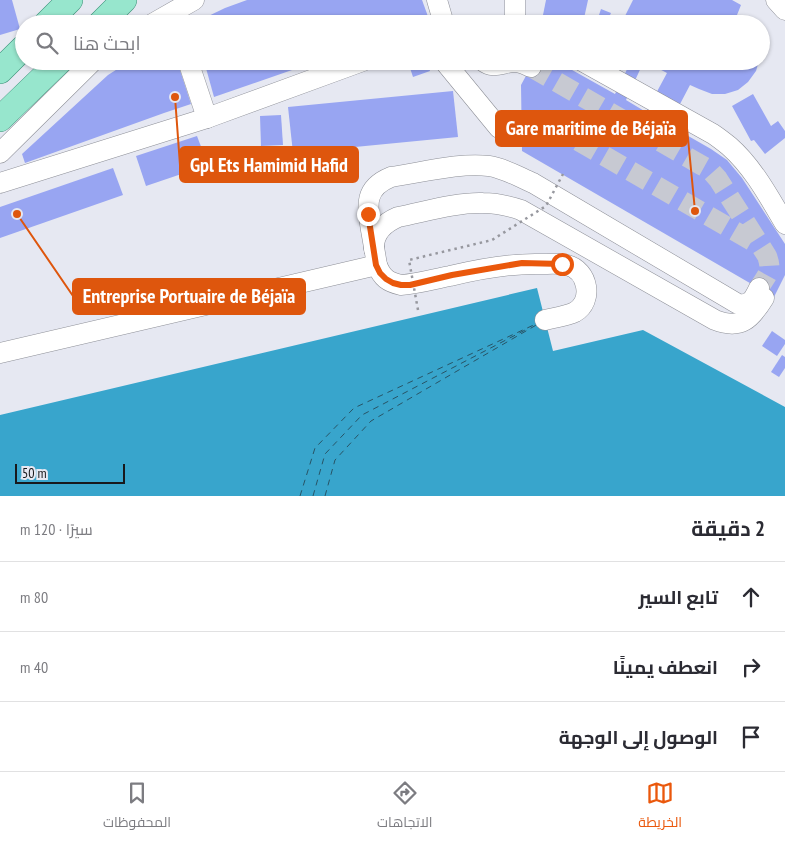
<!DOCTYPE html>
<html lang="ar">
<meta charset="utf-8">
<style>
:root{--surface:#fff;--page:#f2f2f3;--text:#2b2b33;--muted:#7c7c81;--line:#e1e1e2;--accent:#ea580c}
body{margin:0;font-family:"PT Sans Narrow",Cairo,sans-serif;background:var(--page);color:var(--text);direction:rtl}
.scale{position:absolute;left:15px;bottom:12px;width:110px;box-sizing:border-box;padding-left:5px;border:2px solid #18191c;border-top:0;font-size:14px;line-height:18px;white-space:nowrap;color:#18191c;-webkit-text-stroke:4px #e6e8f2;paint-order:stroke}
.stop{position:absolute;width:15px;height:15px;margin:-11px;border:4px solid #ea580c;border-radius:50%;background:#fff}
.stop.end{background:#ea580c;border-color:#fff;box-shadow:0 1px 5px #0008}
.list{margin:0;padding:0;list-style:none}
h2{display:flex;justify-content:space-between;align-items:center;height:65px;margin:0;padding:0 20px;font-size:21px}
h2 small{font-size:16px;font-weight:400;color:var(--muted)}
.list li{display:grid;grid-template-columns:32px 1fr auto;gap:15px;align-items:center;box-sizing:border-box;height:70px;padding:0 20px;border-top:1px solid var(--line)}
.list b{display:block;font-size:19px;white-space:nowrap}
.list em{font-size:16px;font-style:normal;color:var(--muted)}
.icon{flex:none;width:28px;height:28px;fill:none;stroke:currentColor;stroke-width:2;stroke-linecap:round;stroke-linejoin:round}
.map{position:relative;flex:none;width:785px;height:496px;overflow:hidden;direction:ltr}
.search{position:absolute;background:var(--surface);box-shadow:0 1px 4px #0004;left:15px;right:15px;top:15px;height:55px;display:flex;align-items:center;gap:12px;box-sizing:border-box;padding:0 18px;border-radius:28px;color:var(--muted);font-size:19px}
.sheet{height:275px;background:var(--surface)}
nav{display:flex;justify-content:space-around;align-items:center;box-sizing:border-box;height:70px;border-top:1px solid var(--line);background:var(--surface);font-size:14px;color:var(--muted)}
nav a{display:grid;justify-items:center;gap:2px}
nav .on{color:var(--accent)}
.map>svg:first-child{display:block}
.water{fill:#38a5cc}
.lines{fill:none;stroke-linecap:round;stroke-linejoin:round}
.ferry{stroke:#285466;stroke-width:1;stroke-dasharray:6 5;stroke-linecap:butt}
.building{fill:#98a5f2}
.minor-tunnel{stroke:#c7c9d2;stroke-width:20;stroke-dasharray:20 10;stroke-linecap:butt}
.minor-casing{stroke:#8d8f97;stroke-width:21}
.major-casing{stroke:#3e937a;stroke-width:26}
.minor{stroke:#fff;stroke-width:20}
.major{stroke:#97e6cd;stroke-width:25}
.path-bridge{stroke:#97989f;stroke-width:2.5;stroke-dasharray:2.5 4;stroke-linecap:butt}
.route{stroke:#ea580c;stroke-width:6}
.leader{fill:none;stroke:#de560d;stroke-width:2}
.callout-dot{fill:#de560d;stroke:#e6e8f2;stroke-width:2}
.callout{fill:#de560d;stroke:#de560d;stroke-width:2}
.callout-label{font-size:20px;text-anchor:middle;font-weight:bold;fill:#fff}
</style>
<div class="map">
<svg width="785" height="496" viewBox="0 0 785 496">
<rect width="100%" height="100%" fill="#e6e8f2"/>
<!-- water -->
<polygon class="water" points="537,288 553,351 643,330 785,407 785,496 0,496 0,415"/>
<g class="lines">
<!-- ferry -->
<g class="ferry">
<polyline points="300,496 315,448 354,408 538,323"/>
<polyline points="313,496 325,454 362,415 529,328"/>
<polyline points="325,496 335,460 371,421 538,324"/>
</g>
</g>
<!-- building -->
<g class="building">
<polygon points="0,0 12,0 20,29 0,35"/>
<polygon points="247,0 422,0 430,22 424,24 196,24 196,22 225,8"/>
<polygon points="546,0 588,0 583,23 543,15"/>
<polygon points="633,0 732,0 741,5 737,15 750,24 621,24"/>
<polygon points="601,9 611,13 606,24 596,24"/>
<polygon points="130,61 177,61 191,104 164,113 25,163 22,154 108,75"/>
<polygon points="204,61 315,61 315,62 214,97"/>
<polygon points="420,61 427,61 430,71 413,77 409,65"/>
<polygon points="534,61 556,61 615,94 631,61 644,61 626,100 646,112 667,73 644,61 759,61 756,71 748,82 738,90 725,94 712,94 699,89 690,85 669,125 711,149 727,160 742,178 785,244 785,275 774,297 522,151 521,85"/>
<polygon points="453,91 458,137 293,153 288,107"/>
<polygon points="753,94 771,126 778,121 785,131 785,138 765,154 754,140 751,141 732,106"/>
<polygon points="281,115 283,145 261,146 260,116"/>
<polygon points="197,136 208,165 146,186 136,156"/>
<polygon points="113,168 123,195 0,238 0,207"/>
<polygon points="772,331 785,340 785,344 777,356 762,346"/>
<polygon points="782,355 785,357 785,368 779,377 771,372"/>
</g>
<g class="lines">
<!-- minor-tunnel -->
<g class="minor-tunnel">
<path d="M531 67 701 165 710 170 718 179 767 256C773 272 767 274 759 288"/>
<polyline points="522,133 551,128 561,131 759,245"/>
</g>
<defs>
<g id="minor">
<polyline points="437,0 444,24"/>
<polyline points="776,0 785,10"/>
<polyline points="152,24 194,0"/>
<polyline points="515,24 515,0"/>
<polyline points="188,61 207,118"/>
<polyline points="444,61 499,128 509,132 522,133"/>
<path d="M483 61C494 70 503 62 515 62 521 62 526 65 531 67"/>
<path d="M582 61 713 134C719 138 724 142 729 146 753 167 769 197 785 224"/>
<polyline points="0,153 93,61"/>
<polyline points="0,183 207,118 363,61"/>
<path d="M374 249C373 233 384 223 398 217 424 212 456 202 483 203 496 203 509 206 521 210L715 320C741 330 751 319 764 298"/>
<path d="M545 320C553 318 567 316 575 312 594 301 588 270 567 265 559 263 549 264 541 264 510 263 479 269 450 276 434 279 418 284 401 285 388 282 382 278 377 265 375 253 373 241 371 230 367 205 364 188 391 177 420 173 460 162 489 166 504 168 519 177 533 183L738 304C751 306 754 298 759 288"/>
<polyline points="0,353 377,265"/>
</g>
<g id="major">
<polyline points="46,24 70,0"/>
<polyline points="100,24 124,0"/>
<polyline points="0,71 24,47"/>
<polyline points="0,119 60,61"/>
</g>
</defs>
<!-- minor casing -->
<use href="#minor" class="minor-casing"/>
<!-- major casing -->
<use href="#major" class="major-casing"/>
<!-- minor -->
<use href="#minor" class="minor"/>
<!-- major -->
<use href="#major" class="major"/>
<!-- path-bridge -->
<polyline class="path-bridge" points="418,310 409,260 492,240 546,206 563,174"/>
</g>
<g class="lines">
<!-- route -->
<polyline class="route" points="368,214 376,265 380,273 386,279 393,283 401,285 410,285 452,275 522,263 562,264"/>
</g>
<!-- callouts -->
<path class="leader" d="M695 211L687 128M175 97L180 165M17 214L73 296"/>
<g class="callout-dot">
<circle cx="695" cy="211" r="5"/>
<circle cx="175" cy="97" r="5"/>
<circle cx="17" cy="214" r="5"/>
</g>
<g class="callout">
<rect x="496" y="111" width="191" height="35" rx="5"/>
<rect x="180" y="147" width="178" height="35" rx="5"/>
<rect x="73" y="279" width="232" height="35" rx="5"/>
</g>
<g class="callout-label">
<text x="591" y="135">Gare maritime de Béjaïa</text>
<text x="269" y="172">Gpl Ets Hamimid Hafid</text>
<text x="189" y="303">Entreprise Portuaire de Béjaïa</text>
</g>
</svg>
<div class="scale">50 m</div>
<div class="stop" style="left:562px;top:264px"></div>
<div class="stop end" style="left:368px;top:214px"></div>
<div class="search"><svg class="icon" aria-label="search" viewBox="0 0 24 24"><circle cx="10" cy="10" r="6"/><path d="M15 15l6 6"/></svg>ابحث هنا</div>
</div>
<section class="sheet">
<h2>2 دقيقة<small>سيرًا · 120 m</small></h2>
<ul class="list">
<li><svg class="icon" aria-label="ahead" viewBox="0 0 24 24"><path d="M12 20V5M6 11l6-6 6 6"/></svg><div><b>تابع السير</b></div><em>80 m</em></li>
<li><svg class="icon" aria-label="right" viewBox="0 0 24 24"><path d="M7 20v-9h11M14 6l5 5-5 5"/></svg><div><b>انعطف يمينًا</b></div><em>40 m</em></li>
<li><svg class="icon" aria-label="arrive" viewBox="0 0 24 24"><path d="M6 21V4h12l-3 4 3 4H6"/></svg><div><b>الوصول إلى الوجهة</b></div></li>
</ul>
</section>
<nav>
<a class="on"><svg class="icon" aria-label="map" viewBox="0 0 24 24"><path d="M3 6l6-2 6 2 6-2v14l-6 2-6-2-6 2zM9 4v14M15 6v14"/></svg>الخريطة</a>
<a><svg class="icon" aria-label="directions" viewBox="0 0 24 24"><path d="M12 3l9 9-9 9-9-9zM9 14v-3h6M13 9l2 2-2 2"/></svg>الاتجاهات</a>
<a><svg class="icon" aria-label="saved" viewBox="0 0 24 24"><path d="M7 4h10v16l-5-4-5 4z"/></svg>المحفوظات</a>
</nav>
